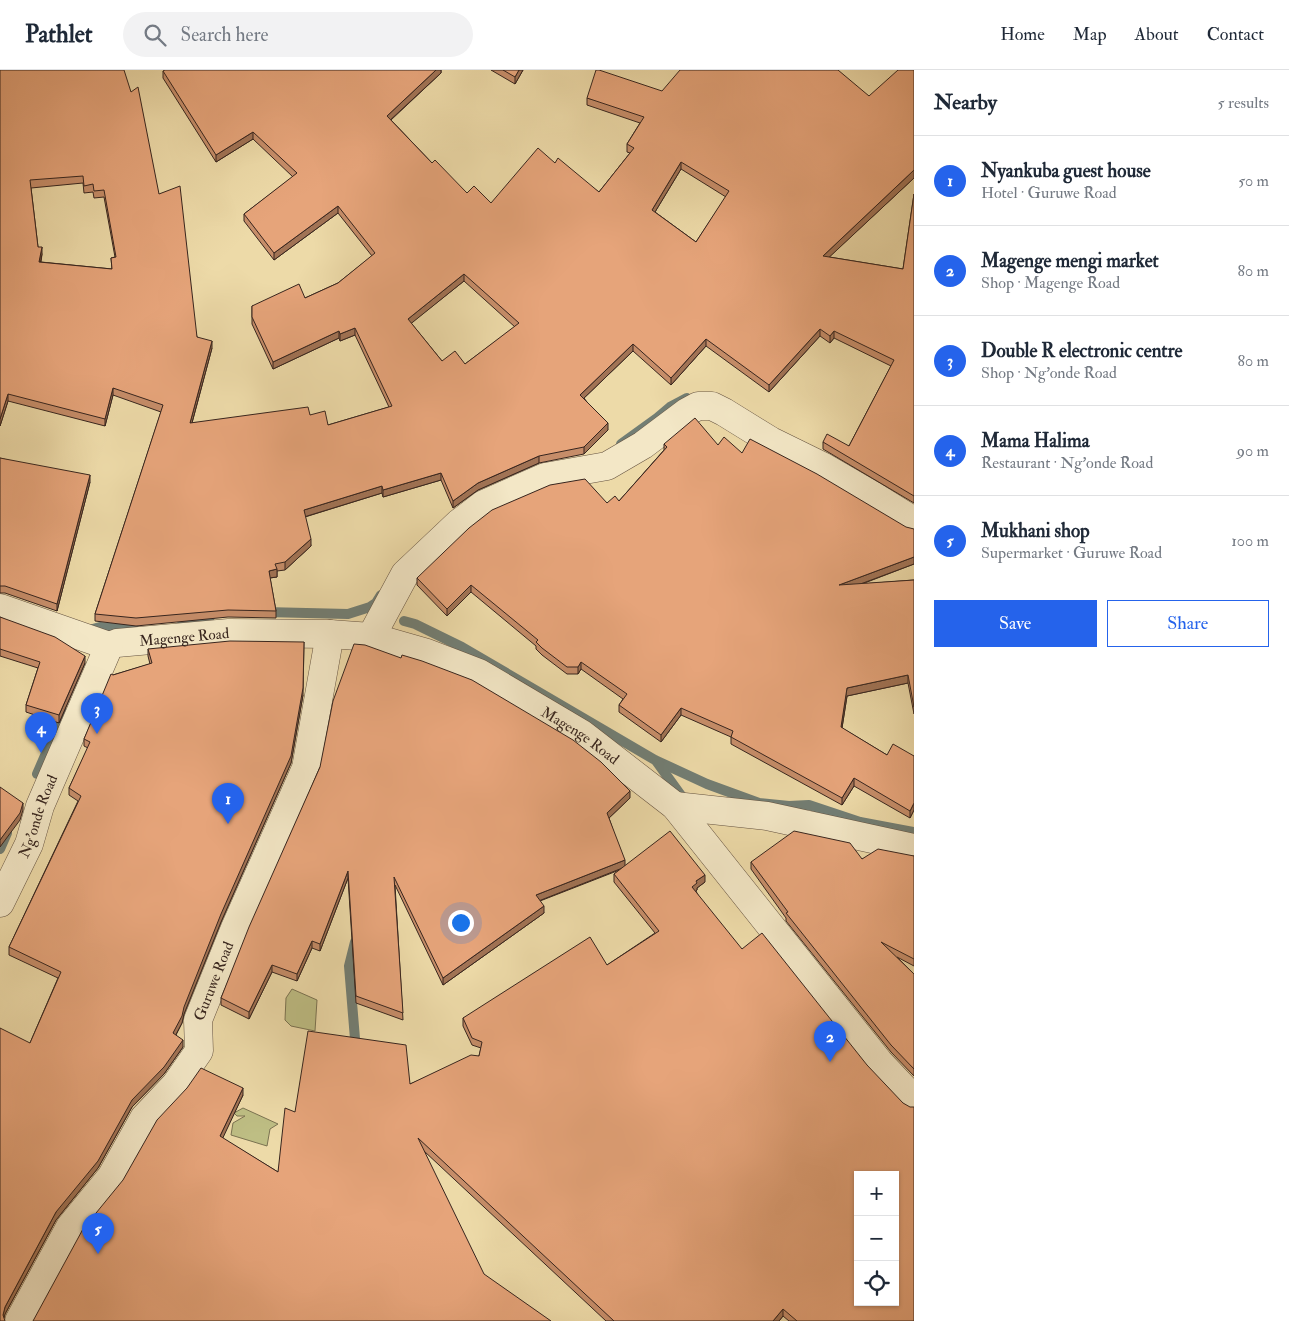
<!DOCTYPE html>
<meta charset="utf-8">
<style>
:root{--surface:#fff;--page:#f2f2f3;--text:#1f2937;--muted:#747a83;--line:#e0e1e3;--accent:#2563eb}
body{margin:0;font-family:"IM FELL Double Pica",serif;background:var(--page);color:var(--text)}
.controls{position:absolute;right:15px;bottom:15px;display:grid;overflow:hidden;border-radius:0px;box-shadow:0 1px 4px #0004}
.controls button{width:45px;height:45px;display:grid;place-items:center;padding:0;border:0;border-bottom:1px solid var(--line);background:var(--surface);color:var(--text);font:25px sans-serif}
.you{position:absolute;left:460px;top:852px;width:18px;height:18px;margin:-12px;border:4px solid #fff;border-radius:50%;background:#1a73e8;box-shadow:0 0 0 8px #1a73e833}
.badge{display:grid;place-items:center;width:32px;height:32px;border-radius:50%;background:var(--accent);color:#fff;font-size:16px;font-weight:700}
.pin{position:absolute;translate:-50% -41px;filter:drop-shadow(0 1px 2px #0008)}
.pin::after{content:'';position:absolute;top:26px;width:18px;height:15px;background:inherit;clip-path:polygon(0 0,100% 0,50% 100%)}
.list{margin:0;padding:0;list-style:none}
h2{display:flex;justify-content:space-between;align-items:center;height:65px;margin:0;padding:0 20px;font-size:21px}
h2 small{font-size:16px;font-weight:400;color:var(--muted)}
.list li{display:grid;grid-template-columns:32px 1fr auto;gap:15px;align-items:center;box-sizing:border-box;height:90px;padding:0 20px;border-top:1px solid var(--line)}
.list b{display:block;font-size:19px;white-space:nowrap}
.list p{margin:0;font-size:16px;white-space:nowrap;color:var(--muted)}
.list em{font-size:16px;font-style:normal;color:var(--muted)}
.actions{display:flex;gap:10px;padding:15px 20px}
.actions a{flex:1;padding:11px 0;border:1px solid var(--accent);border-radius:0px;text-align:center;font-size:18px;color:var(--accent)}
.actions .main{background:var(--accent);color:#fff}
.icon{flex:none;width:28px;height:28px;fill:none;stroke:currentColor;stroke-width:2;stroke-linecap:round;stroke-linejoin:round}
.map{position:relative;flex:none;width:914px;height:1251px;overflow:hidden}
header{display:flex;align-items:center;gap:30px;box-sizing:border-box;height:70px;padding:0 25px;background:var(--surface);border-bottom:1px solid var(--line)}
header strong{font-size:24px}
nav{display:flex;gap:28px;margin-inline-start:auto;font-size:18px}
.search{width:350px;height:45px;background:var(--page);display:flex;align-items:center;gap:12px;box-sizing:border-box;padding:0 18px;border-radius:28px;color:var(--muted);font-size:19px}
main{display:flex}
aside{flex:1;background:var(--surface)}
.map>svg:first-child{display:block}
.green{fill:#bebe84;stroke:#7a7251}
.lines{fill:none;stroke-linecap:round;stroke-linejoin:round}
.stream{stroke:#727e74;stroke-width:10}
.minor-casing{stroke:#645240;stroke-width:29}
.minor{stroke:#f3e7c6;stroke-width:28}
.wall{fill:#c68d69;stroke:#37251e;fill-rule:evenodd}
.shaded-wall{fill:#a17355;stroke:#37251e}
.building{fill:#e6a47a;stroke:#37251e;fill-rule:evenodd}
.labels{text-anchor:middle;stroke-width:5;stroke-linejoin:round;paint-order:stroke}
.street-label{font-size:15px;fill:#37251e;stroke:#f3e7c6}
</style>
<header>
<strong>Pathlet</strong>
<div class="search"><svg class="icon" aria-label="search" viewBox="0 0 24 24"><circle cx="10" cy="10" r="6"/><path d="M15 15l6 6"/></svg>Search here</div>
<nav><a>Home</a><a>Map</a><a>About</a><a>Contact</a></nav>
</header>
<main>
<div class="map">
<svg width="914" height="1251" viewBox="0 0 914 1251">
<rect width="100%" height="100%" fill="#eddaa8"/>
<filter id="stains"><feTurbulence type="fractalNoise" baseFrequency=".004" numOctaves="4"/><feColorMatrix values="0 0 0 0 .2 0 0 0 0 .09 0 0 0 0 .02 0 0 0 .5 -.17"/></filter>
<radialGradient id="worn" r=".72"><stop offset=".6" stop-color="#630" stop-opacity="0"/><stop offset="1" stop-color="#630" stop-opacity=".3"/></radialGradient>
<!-- green -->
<g class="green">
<polygon points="292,919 317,930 315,961 291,956 285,950 286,928"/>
<polygon points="243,1038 278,1054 270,1059 267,1076 231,1065 233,1053 245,1046 237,1046 234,1043"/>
</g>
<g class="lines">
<!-- stream -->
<g class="stream">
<polyline points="621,374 657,348 670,337 687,328"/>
<polyline points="265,542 348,544 370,537 376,533 381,525"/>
<polyline points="404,551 415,554 462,577 655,690 707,714 759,733 789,736 809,735 860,752 914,762"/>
<polyline points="179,557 210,547"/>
<polyline points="89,560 100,557 135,560"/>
<polyline points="657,692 685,731"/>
<polyline points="37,704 50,674 61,640"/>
<polyline points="0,779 7,763"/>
<polyline points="355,872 349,896 356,981"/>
</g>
<defs>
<g id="minor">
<polyline points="0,538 109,576"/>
<polyline points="371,567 405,504 459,453 484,434 545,407 607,396 643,375 687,342 698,336 712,336 724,342 771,371 824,397 874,426 914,451"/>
<path id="s1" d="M109 576 117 573 229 563 330 564 371 567 427 583 479 603 582 664 675 736 879 992 914 1029"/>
<polyline points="675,736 767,746 914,778"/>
<path id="s2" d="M0 833 29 774 40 736 109 576"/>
<path id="s3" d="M19 1251 70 1157 111 1107 144 1048 176 1014 199 981 198 950 235 858 306 698 330 564"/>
</g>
</defs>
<!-- minor casing -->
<use href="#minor" class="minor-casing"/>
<!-- minor -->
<use href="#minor" class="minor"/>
</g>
<!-- wall -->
<g class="wall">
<path d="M0 0 159 124 197 267 212 278 192 353 310 345 328 355 389 337 355 265 340 271 339 268 273 299 252 254V236L305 228 338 213 372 186 338 143 274 190 244 151V144L293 107 253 69 216 92 163 8V1L441 0V3L391 50 432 93 467 123 491 133 555 93 599 122 630 83 627 82V74L640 53 587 35V28L914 108 829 187 903 199 914 124V433L823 379V372L849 376 891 296 834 268 830 273 820 266 769 322 706 276 671 315 633 281 584 328 608 360 584 384 539 393 478 420 453 438 441 410 383 427 382 423 305 447 311 476 285 500 277 501V507L270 508 276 541V548L228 547 136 556 95 551V544L161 342 113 325 105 356 8 331 0 356ZM681 99 726 127 696 172 655 142ZM83 113 84 123 93 122 94 128 104 127 115 187 111 188 112 199 41 192 42 184 38 177 31 118ZM464 211 515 257 465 294 442 291 411 253Z"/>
<polygon points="491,0 523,0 515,14"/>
<polygon points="664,374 718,375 742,383 914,494 862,514 914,510 914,644 908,613 847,626 842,658 887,685 914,686 914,740 910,748 854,716 842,735 731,674 731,667 681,645 661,672 619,642 619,635 623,629 581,599 578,604 567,604 542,585 536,579 536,576 471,522 447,546 417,515 417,508 607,433 619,431 664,380"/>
<polygon points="0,388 90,412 57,541 5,523 0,523"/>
<polygon points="0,547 85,593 59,653 26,642 26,635 38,598 0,586"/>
<polygon points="148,579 303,625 291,693 221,852 184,944 182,953 176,965 183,977 164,1004 132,1037 98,1098 56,1150 5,1244 4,1248 0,1251 30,973 58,908 9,885 9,877 78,731 69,725 69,718 88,678 84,676 84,669 113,605 150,594 148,586"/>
<polygon points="320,697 630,728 609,748 625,796 705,812 697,818 697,820 696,821 914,1251 789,1251 783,1246 779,1251 606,1251 424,1081 33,1251 243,1025 222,1068 278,1102 295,1042 410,1014 479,986 481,978 472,975 463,956 463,948 607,895 655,863 614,812 614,804 622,799 540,831 544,843 443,915 395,815 403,950 356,933 348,808 320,881 312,878 297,911 272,902 249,949 221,935 221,928"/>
<polygon points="914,786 914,896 897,887 914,904 914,1006 891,982 786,851 786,848 751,799 751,792 862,789"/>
</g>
<!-- shaded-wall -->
<g class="shaded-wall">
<polygon points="436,0 441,0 441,3 387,53 387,46"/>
<polygon points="519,0 523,0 515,14 515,7"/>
<polygon points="253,62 253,69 216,92 216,85"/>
<polygon points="681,92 681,99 652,147 652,140"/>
<polygon points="914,100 914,108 823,193 823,186"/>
<polygon points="338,136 338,143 274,190 274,183"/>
<polygon points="42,177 42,184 39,199 39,192"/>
<polygon points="464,204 464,211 408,256 408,249"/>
<polygon points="355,258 355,265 340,271 340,264"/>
<polygon points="820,259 820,266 769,322 769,315"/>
<polygon points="339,261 339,268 273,299 273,292"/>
<polygon points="834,261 834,268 830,273 830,266"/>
<polygon points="706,269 706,276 671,315 671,308"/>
<polygon points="212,271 212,278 190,360 190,353"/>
<polygon points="633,274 633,281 580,332 580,325"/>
<polygon points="113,318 113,325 105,356 105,349"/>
<polygon points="8,324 8,331 0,356 0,349"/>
<polygon points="608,353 608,360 584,384 584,377"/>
<polygon points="539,386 539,393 478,420 453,438 453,431 478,413"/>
<polygon points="441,403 441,410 383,427 383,420"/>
<polygon points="90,405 90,412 57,541 57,534"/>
<polygon points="382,416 382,423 304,447 304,440"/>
<polygon points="311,469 311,476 285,500 285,492"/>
<polygon points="914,487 914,494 839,522 839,515"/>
<polygon points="277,499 277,507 269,508 269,501"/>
<polygon points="471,515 471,522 447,546 447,539"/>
<polygon points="304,572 303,625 291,693 221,852 184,944 182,953 173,970 173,963"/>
<polygon points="85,586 85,593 59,653 59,645"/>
<polygon points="581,592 581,599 578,604 578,597"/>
<polygon points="908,605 908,613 847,626 841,664 841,657 847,618"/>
<polygon points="681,638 681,645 661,672 661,665"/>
<polygon points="854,708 854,716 842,735 842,728"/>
<polygon points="630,721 630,728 607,750 607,743"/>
<polygon points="23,733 23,740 20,750 0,777 0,770"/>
<polygon points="914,733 914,740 910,748 910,741"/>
<polygon points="625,790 625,797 536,832 536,825"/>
<polygon points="348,801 348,808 320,881 320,874"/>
<polygon points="705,805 705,812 697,818 697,820 692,824 692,817 696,811"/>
<polygon points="544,836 544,843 443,915 443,908"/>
<polygon points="312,871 312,878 297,911 297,904"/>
<polygon points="272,895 272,902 249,949 249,942"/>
<polygon points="183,970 183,977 164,1004 132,1037 98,1098 56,1150 5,1244 3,1251 3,1245 5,1237 56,1142 132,1030"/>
<polygon points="243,1018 243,1025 220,1074 220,1066"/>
<polygon points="783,1239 783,1246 779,1251 773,1251"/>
</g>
<!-- building -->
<g class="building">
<path d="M0 0H124L131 22 138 17 159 124 180 116 197 267 212 271 190 353 308 337 310 345 325 341 328 355 392 336 355 258 340 264 339 261 273 292 252 247V236L299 214 305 228 338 213 375 183 338 136 274 183 244 144 297 103 253 62 216 85 163 1 165 0H436L387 46 432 93 435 90 467 123 474 116 491 133 538 78 555 93 558 88 599 122 634 78 627 74 644 47 587 28 596 0H599L662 21 680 0H838L869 26 898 0H914V100L823 186 903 199 914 124V426L823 372 827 364 849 376 894 290 834 261 830 266 820 259 769 315 706 269 671 308 633 274 580 325 608 353 584 377 539 386 478 413 453 431 441 403 383 420 382 416 304 440 311 469 285 492 275 494 277 499 269 501 276 541 228 540 136 548 95 544 163 335 113 318 105 349 8 324 0 349ZM681 92 729 121 696 172 652 140ZM83 106 84 116 93 114 94 121 104 120 116 187 111 188 112 199 39 192 42 177H38L30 110ZM464 204 519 253 465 294 455 281 442 291 408 249Z"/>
<polygon points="503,0 519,0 515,7"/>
<polygon points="695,348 718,375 724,367 742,383 750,369 817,404 906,457 914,459 914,487 839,515 914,510 914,637 908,605 847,618 841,657 887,685 893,674 914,686 914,733 910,741 854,708 842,728 731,667 733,661 681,638 661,665 619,635 627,624 581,592 578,597 567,597 542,578 536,572 538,570 471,515 447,539 417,508 469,458 492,440 550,415 585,409 607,433 615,426 619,431 667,377 664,374"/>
<polygon points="0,388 90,405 57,534 5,516 0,516"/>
<polygon points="0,547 55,567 85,586 59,645 26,635 40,592 0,579"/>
<polygon points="230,571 304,572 303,618 291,686 221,844 184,937 182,946 173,963 183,970 164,997 132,1030 98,1091 56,1142 5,1237 3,1245 5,1251 0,1251 0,958 30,973 61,902 9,877 81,726 69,718 90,672 84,669 111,604 113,605 152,593 148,579"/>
<polygon points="354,574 365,575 401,588 402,585 422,591 472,610 573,670 601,692 630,721 607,743 625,790 536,825 544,836 443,908 394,807 403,943 356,926 348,801 320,874 312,871 297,904 272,895 249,942 221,928 249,857 320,697 333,631"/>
<polygon points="0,717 23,733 20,743 0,770"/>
<path d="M670 761 705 805 696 811 697 813 692 817 742 879 762 863 867 995 903 1033 910 1037H914V1251H797L783 1239 773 1251H614L418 1068 484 1204 551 1251H33L83 1159 123 1110 157 1050 187 1018 201 998 243 1018 220 1066 278 1102 285 1038 295 1042 308 961 406 975 410 1014 471 985 479 986 482 972 472 968 463 948 590 867 607 895 659 861 614 804ZM858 1105H895V1232H858Z"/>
<polygon points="794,761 850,773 862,789 878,779 914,786 914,889 881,872 914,904 914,999 891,975 786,843 788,842 751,792"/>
</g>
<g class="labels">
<!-- street labels -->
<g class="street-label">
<text dy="5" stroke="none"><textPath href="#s1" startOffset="76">Magenge Road</textPath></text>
<text dy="5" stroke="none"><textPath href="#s1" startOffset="496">Magenge Road</textPath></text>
<text dy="5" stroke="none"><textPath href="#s2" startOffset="95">Ng'onde Road</textPath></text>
<text dy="5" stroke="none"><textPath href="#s3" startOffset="399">Guruwe Road</textPath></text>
</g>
</g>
<rect width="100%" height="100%" filter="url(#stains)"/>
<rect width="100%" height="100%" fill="url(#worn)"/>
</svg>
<div class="controls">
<button>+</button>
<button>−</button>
<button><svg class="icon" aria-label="locate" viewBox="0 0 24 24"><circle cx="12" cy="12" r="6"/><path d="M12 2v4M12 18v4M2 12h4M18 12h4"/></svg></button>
</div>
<div class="you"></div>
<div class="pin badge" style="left:228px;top:754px">1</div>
<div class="pin badge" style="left:830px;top:992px">2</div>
<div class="pin badge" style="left:97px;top:664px">3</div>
<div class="pin badge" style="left:41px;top:683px">4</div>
<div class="pin badge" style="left:98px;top:1184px">5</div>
</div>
<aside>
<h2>Nearby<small>5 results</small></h2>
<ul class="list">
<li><span class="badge">1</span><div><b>Nyankuba guest house</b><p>Hotel · Guruwe Road</p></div><em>50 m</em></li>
<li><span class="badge">2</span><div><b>Magenge mengi market</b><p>Shop · Magenge Road</p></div><em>80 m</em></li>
<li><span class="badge">3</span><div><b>Double R electronic centre</b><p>Shop · Ng'onde Road</p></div><em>80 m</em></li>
<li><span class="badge">4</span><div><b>Mama Halima</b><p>Restaurant · Ng'onde Road</p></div><em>90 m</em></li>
<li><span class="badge">5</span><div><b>Mukhani shop</b><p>Supermarket · Guruwe Road</p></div><em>100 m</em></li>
</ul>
<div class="actions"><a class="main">Save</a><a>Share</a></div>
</aside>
</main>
